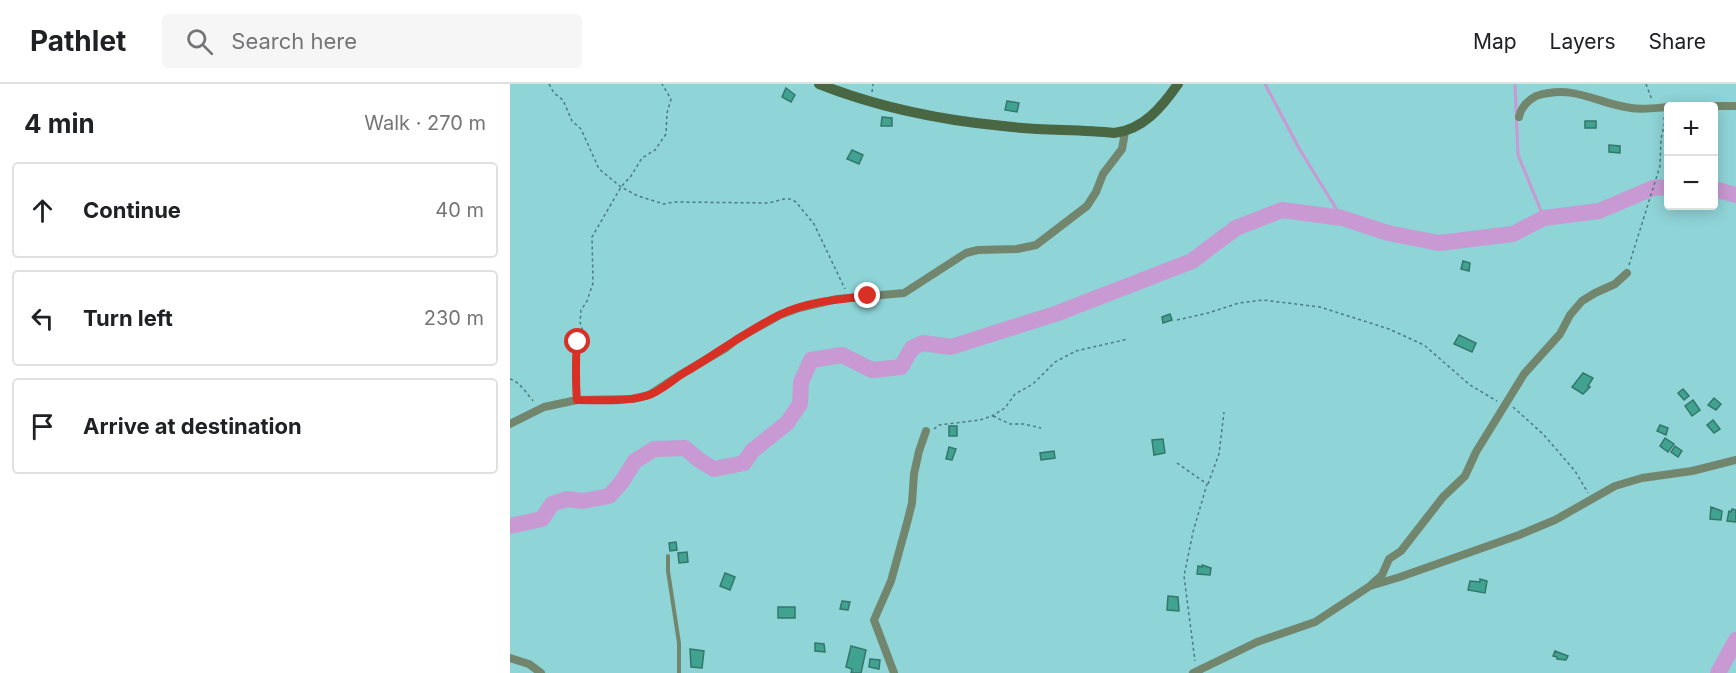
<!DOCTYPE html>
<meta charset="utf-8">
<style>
:root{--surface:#fff;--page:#f6f6f6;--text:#202124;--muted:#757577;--line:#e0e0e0}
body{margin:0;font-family:Inter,sans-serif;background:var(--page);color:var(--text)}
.controls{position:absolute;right:18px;top:18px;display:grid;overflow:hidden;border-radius:6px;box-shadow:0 3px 15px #0003}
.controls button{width:54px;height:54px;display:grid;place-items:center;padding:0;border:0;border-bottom:2px solid var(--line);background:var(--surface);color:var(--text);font:30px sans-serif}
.stop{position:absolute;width:18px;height:18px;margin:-14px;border:4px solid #d93025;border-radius:50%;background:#fff}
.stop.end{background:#d93025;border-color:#fff;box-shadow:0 2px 6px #0008}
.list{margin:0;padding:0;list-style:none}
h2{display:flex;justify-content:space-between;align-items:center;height:78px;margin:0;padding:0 24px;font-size:26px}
h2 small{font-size:20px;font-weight:400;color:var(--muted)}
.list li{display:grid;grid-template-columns:39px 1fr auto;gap:18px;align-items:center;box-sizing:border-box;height:96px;margin:0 12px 12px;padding:0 12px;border:2px solid var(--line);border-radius:6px}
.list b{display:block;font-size:22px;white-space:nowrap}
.list em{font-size:20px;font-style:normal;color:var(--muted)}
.icon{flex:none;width:33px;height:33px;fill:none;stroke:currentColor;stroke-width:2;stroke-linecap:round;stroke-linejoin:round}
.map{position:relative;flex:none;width:1226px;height:589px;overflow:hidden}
header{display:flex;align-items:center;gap:36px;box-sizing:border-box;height:84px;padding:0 30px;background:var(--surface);border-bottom:2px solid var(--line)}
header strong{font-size:28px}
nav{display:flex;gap:33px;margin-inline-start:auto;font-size:21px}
.search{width:420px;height:54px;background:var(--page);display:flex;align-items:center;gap:15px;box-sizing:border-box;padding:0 21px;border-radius:6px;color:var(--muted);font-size:22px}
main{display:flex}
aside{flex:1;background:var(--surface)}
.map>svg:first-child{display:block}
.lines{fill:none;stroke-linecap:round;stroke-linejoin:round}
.stream{stroke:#c899d3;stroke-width:3}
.river{stroke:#c899d3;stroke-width:16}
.building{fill:#40a391;stroke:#35766a;stroke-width:1.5}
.path{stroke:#4a7b7e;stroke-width:1.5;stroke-dasharray:3 3;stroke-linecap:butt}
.lane{stroke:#72866d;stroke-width:4}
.street{stroke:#72866d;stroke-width:8}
.secondary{stroke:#4a6743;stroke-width:10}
.route{stroke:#d93025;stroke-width:8}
</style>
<header>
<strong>Pathlet</strong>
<div class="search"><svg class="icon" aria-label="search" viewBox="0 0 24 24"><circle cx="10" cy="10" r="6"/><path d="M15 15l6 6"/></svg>Search here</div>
<nav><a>Map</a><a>Layers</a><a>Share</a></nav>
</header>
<main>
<aside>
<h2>4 min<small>Walk · 270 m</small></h2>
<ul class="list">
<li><svg class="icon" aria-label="ahead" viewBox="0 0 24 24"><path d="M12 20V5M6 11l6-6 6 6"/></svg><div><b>Continue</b></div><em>40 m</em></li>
<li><svg class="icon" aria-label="left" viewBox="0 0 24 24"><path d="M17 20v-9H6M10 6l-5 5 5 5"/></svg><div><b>Turn left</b></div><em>230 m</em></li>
<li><svg class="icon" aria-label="arrive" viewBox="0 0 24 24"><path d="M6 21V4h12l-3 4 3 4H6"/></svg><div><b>Arrive at destination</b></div></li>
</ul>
</aside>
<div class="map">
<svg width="1226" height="589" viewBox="0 0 1226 589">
<rect width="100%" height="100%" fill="#8fd4d7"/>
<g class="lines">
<!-- stream -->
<g class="stream">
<polyline points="755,0 790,66 832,134"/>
<polyline points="1005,0 1008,71 1034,134"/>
</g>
<!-- river -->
<g class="river">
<polyline points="1204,105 1226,111"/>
<polyline points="0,442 32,435 42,420 57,415 73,417 99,412 111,399 125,377 144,365 175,364 189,376 204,385 234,379 242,367 277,339 290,320 291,298 301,276 332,271 362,286 391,283 402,264 413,259 441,263 548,229 682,177 726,144 772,126 832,134 878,149 929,159 1003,150 1034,134 1089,127 1143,104 1158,103"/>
<polyline points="1208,589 1226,556"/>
</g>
</g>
<!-- building -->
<g class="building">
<polygon points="276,4 285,11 281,18 272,13"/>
<polygon points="497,17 509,19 507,28 495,26"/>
<polygon points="372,33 382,34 382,42 371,42"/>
<rect x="1075" y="37" width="11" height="7"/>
<polygon points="1099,61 1110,62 1110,69 1099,68"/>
<polygon points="342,66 353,71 349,80 337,75"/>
<polygon points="953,177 960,179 959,187 951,185"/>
<polygon points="660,230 662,236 653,239 652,233"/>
<polygon points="949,251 966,259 962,268 944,260"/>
<polygon points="1073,289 1083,294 1078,302 1080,303 1073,310 1062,303"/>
<polygon points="1173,305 1179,312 1174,316 1168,309"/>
<polygon points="1204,314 1211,320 1206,326 1198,321"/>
<polygon points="1183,316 1190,326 1182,332 1175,322"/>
<polygon points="1203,336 1210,345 1204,349 1197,341"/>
<polygon points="1150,341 1158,344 1156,351 1147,347"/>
<rect x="439" y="342" width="8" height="10"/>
<polygon points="1155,354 1164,360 1158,368 1150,362"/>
<polygon points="653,355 655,369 644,371 642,356"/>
<polygon points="1165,362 1172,367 1168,373 1161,368"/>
<polygon points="439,363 446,365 442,376 436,375"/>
<polygon points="544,367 545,374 531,376 530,369"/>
<polygon points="1201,423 1212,427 1211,436 1200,435"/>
<polygon points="1222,425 1226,426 1226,438 1217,437 1219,427 1221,428"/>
<polygon points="166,458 167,466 160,467 159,459"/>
<polygon points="177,468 178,478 169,479 168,469"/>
<polygon points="692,481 701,484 700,491 687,490 688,482 692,483"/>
<polygon points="215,489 225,493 220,506 210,502"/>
<polygon points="970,495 977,497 975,509 958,506 960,497 970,498"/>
<polygon points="658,512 668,513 669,527 657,526"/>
<polygon points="332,517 340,518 338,526 330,525"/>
<rect x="268" y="523" width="17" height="11"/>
<polygon points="305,559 314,560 315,568 305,567"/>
<polygon points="341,562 356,566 351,589 341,589 342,585 336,583"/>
<polygon points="180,565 194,567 192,584 181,583"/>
<polygon points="1045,567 1058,572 1056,576 1047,575 1047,573 1043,572"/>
<polygon points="360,575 370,576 369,585 359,583"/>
</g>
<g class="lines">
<!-- path -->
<g class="path">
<polyline points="39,0 44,9 53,16 62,37 71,45 89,85 111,103 128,112 154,120 164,118 259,119 274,115 280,115 286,118 304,140 335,205"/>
<polyline points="1136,0 1142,16"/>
<polyline points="362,8 363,0"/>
<polyline points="1119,181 1150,82 1151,55 1155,37 1153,32"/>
<polyline points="667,236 698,229 729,219 753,216 810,223 879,245 914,261 960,301 987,317"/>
<path d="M0 295C10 298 17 310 23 317"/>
<polyline points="66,309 68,273 66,265 66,261 74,251 70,238 71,226 77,217 83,199 82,153 111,103 121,92 132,74 145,66 156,50 157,29 161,15 152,0"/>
<polyline points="1003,323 1033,350 1065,387 1078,409"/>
<polyline points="483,332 500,340 514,340 531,344"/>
<polyline points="424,345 429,341 470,336 482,332 495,324 505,310 523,300 545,278 566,267 618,255"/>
<polyline points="667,379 697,400 683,448 674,492 685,577"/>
<polyline points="698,400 709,370 714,328"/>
</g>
<!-- lane -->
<polyline class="lane" points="158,472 158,487 169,559 169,589"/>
<!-- street -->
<g class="street">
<polyline points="1171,22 1226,22"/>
<path d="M1009 33C1011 23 1017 17 1026 12 1066 0 1084 19 1121 24 1133 26 1146 24 1158 23"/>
<polyline points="0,340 34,323 67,316 122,315 139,311 168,292 216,264 227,255 270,231 289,224 327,215 394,209 456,169 468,166 507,165 526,161 577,122 586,108 593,90 612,65 615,48"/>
<polyline points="861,501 872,491 879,475 891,467 933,413 955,392 966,368 1014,290 1050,250 1060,231 1072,217 1085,209 1105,200 1117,189"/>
<polyline points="0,574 19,580 31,589"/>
<polyline points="384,589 364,536 381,497 397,439 402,419 404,390 409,367 416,347"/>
<polyline points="683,589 747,558 805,538 860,502 890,493 1009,451 1045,436 1105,402 1132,394 1182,387 1226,376"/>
</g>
<!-- secondary -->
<path class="secondary" d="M309 0C367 23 431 36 493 42 530 47 567 45 604 49 633 46 652 23 668 0"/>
</g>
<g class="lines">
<!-- route -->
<path class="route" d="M68 258C65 264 66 306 67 316 90 316 114 318 136 312 151 308 165 293 179 286 209 268 237 247 269 231 296 218 328 215 358 212"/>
</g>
</svg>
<div class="controls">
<button>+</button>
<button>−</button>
</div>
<div class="stop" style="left:68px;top:258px"></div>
<div class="stop end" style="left:358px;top:212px"></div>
</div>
</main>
